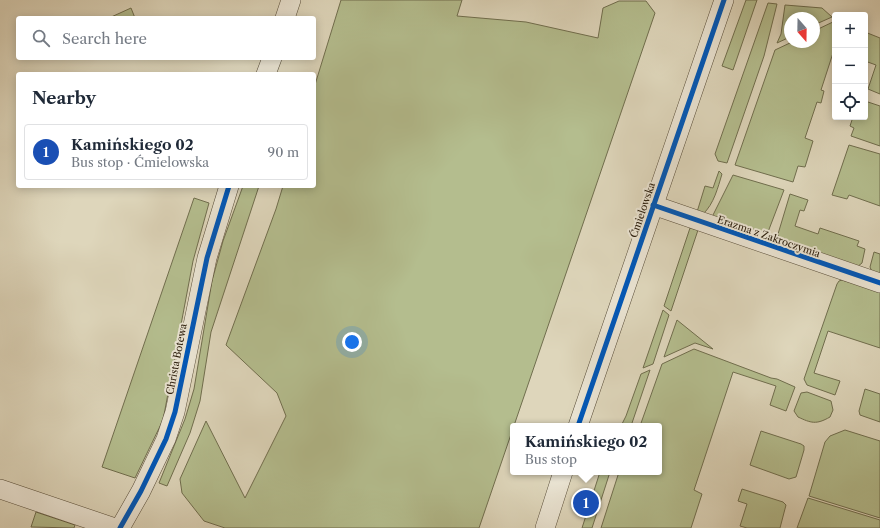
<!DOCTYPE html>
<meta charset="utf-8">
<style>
:root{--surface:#fff;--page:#f2f2f3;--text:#1f2937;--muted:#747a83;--line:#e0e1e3;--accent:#8f2418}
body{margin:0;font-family:"Libre Caslon Text",serif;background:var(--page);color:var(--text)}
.controls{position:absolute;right:12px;top:12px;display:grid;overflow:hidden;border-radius:4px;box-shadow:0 2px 10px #0003}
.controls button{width:36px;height:36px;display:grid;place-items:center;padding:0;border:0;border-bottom:1px solid var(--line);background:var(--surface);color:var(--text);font:20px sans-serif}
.compass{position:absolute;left:784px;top:12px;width:36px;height:36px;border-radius:50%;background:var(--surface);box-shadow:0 2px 10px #0003;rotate:160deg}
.you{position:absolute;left:352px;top:342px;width:14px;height:14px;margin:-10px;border:3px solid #fff;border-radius:50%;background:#1a73e8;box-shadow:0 0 0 6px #1a73e833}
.badge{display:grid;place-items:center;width:26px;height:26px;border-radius:50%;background:var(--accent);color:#fff;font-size:13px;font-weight:700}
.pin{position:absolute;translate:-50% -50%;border:2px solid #fff;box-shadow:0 1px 4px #0006}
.popup{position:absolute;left:510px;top:423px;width:152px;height:52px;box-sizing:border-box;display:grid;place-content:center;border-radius:4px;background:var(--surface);filter:drop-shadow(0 1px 3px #0005);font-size:13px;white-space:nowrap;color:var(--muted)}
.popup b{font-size:15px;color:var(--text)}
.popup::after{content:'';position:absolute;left:50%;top:100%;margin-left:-8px;border:8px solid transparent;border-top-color:var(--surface)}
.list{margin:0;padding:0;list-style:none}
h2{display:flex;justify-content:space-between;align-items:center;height:52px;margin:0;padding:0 16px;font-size:17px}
h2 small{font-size:13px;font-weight:400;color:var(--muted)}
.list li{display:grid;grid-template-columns:26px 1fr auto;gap:12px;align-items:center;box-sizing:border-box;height:56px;margin:0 8px 8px;padding:0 8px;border:1px solid var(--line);border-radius:4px}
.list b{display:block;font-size:15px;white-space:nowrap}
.list p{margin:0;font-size:13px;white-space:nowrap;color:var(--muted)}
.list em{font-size:13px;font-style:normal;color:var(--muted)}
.icon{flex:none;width:22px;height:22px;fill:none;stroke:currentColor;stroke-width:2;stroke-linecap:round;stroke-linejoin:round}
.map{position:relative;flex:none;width:880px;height:528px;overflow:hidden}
.search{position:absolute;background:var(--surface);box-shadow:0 2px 10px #0003;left:16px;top:16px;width:300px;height:44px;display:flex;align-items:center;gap:10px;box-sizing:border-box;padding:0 14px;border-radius:4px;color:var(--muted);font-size:15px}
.panel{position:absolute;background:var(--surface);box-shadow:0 2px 10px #0003;left:16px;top:72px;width:300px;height:116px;border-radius:4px}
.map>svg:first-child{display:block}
.green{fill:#b4bd8e;stroke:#706e4e}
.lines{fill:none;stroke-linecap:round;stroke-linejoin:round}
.minor-casing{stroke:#594e3a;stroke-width:20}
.minor{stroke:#eae4d3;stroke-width:19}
.cycleway-casing{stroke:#eae4d3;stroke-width:8}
.cycleway{stroke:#0057b8;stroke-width:5}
.labels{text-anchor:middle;stroke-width:4;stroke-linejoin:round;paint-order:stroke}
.street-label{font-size:10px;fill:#2d200f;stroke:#eae4d3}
</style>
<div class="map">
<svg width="880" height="528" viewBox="0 0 880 528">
<rect width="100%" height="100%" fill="#ded6bb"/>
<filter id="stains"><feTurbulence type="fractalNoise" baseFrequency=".005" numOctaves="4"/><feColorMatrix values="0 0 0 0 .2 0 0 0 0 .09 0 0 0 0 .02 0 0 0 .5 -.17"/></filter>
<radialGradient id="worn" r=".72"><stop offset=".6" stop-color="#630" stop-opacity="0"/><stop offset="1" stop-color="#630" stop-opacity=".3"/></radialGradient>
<!-- green -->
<g class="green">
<polygon points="341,0 462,0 457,16 526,22 598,38 603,8 619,1 646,1 655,13 479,528 225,528 204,521 182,493 180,479 206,421 245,498 286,416 277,393 226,345 276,209 283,186 314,186 314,88"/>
<polygon points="746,0 757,0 733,70 722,66"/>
<polygon points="768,3 777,4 764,56 727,163 718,161 715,154"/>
<polygon points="785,5 822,8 832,17 814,25 814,18 790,18 790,37 777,43 781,34"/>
<polygon points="131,8 135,18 109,18"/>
<polygon points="835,21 835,53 833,53 821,90 824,91 821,103 817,102 805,138 813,141 805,167 798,166 793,182 735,165 775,50 792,42 814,42 814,31"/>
<polygon points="865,32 880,38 880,94 868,89 876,65 865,61"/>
<polygon points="865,101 880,106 880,146 851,136 854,128 850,126 853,117 865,117"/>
<polygon points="849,145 880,154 880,206 849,195 847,199 832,195"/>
<path d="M719 171 722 174C718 187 714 204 703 214L697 212 705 186 713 188Z"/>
<polygon points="733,175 784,190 768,232 764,235 712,217"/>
<polygon points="243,186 259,186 211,332 200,401 190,433 167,486 159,483 185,419 194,389 212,281 223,241"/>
<polygon points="790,194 808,200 804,211 800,210 795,226 818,234 820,228 859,241 857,246 865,249 862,263 857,267 780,241 778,234"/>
<polygon points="194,198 209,203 193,261 163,420 135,478 102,467"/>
<polygon points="690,228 698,230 671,311 664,306"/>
<polygon points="874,252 880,254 880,274 872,272 870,267"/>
<polygon points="842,280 880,291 880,348 828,331 814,373 840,381 835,395 807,385 804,379 837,284 839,281"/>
<polygon points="663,310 669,315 653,364 643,368"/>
<polygon points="677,320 713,349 695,343 664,357"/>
<polygon points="694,349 771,378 777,379 795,387 786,411 770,405 776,386 733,372 694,490 702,494 691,528 601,528 619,472 659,472 659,426 640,426 662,364"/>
<polygon points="650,370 631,426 621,426 626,416 641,374"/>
<polygon points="865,389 880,394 880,422 860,415 859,411"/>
<path d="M807 392 831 401 833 410 830 417C816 425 811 423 798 417L794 411 801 393Z"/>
<polygon points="845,430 880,441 880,518 809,496 825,442 830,436"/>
<polygon points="761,431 801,444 804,446 804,450 796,477 789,479 750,465"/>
<polygon points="600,472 610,472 592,528 582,528"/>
<polygon points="742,489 783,502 786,505 780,528 747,528 740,526 747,504 738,501"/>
<polygon points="808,498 880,520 880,528 797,528"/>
<polygon points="36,512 75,525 74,528 31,527"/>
</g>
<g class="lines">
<defs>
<g id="minor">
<polyline points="285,18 291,0"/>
<polyline points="266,74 272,58"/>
<polyline points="653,205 880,283"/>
<polyline points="578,426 724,0"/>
<polyline points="0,489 115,528"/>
<polyline points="120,528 141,491 166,439 175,412 207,258 229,186"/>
<polyline points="545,528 563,472"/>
</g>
</defs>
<!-- minor casing -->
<use href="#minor" class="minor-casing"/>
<!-- minor -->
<use href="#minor" class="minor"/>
<defs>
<g id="cycleway">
<polyline points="653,205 880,283"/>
<polyline points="578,426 724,0"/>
<polyline points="120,528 141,491 166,439 175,412 207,258 229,186"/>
</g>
</defs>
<!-- cycleway casing -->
<use href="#cycleway" class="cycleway-casing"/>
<!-- cycleway -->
<use href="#cycleway" class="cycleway"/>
</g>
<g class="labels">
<!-- street labels -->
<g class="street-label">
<text transform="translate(642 210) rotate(-71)" y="4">Ćmielowska</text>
<text transform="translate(769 236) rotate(19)" y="4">Erazma z Zakroczymia</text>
<text transform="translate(176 359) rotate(-79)" y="4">Christa Botewa</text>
</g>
</g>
<rect width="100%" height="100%" filter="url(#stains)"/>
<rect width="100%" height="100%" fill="url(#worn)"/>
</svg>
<div class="controls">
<button>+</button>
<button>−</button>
<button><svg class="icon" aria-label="locate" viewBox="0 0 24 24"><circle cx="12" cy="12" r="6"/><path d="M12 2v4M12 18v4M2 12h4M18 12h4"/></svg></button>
</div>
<svg class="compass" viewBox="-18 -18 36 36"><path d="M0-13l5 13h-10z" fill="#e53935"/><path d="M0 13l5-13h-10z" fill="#747a83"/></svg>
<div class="you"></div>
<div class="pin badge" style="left:586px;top:503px;background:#1a4fb4">1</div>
<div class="popup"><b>Kamińskiego 02</b>Bus stop</div>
<div class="search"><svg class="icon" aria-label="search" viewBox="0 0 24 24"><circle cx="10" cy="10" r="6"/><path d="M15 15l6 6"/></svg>Search here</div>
<section class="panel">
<h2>Nearby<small></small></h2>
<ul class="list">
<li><span class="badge" style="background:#1a4fb4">1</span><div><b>Kamińskiego 02</b><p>Bus stop · Ćmielowska</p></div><em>90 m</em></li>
</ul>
</section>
</div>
